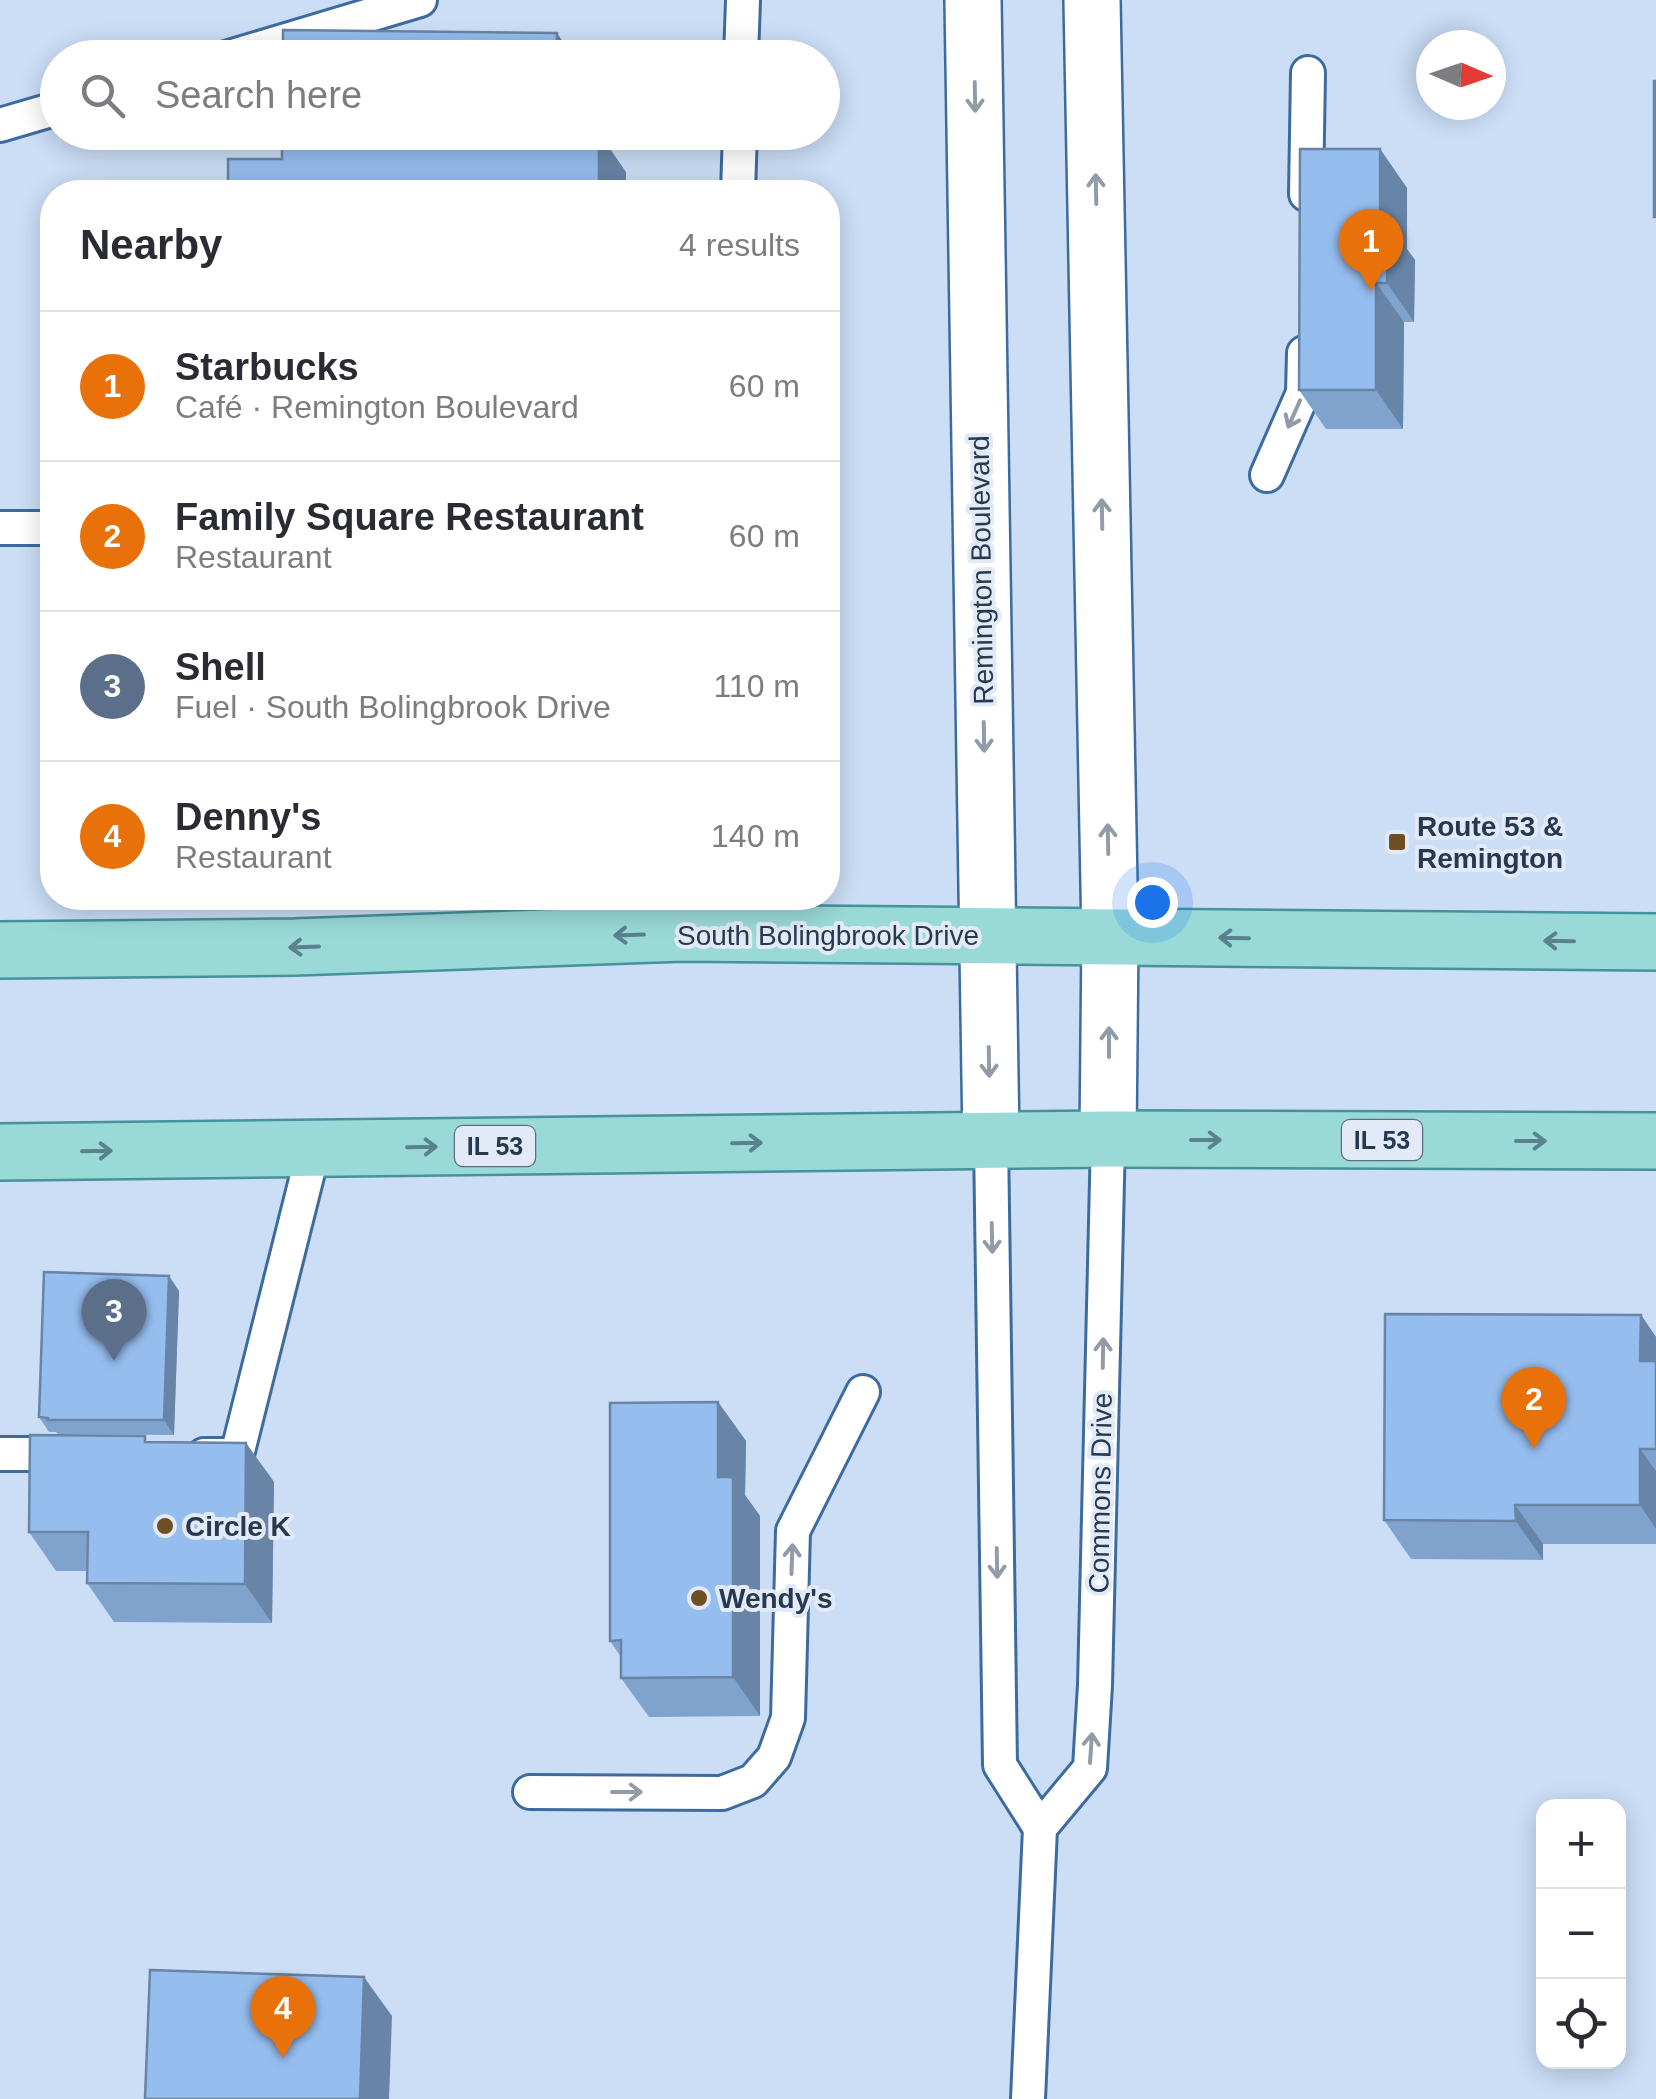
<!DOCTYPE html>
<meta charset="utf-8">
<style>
:root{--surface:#fff;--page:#f7f7f7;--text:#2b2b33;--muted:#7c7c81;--line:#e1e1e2;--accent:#ea580c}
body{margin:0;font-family:Arial,sans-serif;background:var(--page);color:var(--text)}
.controls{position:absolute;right:30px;bottom:30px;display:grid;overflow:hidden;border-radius:20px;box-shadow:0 5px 25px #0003}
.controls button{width:90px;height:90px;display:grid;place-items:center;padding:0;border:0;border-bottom:2px solid var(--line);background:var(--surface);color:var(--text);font:50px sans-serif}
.compass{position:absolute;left:1416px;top:30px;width:90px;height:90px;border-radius:50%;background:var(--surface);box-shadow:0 5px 25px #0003;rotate:92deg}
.you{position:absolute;left:1152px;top:902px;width:35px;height:35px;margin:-25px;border:8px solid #fff;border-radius:50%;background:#1a73e8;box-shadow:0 0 0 15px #1a73e833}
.badge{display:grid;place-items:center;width:65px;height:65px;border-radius:50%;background:var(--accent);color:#fff;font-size:32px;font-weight:700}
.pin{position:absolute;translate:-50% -82px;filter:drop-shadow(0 2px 5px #0008)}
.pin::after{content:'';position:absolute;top:52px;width:35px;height:30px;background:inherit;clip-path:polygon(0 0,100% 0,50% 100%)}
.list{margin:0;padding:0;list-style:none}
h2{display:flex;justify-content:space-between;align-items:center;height:130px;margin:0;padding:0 40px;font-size:42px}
h2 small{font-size:32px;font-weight:400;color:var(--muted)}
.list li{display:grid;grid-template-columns:65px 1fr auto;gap:30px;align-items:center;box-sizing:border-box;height:150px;padding:0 40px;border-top:2px solid var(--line)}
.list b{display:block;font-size:38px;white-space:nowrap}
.list p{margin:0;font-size:32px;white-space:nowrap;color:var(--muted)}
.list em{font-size:32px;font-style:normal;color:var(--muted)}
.icon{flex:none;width:55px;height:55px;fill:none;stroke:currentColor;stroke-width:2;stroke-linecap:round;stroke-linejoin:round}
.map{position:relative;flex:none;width:1656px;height:2099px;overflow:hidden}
.search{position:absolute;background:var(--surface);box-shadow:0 5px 25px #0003;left:40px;top:40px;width:800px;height:110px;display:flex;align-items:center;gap:25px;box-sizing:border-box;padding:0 35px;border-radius:55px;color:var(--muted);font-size:38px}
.panel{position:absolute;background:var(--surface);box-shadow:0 5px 25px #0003;left:40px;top:180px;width:800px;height:730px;border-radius:40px}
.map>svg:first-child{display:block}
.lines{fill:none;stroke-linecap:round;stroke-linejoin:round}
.service-casing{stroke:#3e6b9e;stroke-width:38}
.tertiary-casing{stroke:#3e6b9e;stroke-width:60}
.primary-casing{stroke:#459299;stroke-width:60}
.service{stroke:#fff;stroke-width:32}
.tertiary{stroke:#fff;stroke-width:55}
.primary{stroke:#99dad9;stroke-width:55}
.wall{fill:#80a3cd}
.shaded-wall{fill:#6884a7}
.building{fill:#95bdee;stroke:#6884a7;stroke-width:2.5}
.oneway{stroke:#929ca8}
.oneway2{stroke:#5a818e}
.poi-dot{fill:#6d4f24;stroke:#e1eaf6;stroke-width:4}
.labels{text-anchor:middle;stroke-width:8;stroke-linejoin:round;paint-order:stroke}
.shield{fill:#e1eaf6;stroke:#5e6e82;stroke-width:2.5}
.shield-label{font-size:25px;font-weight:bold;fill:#263950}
.street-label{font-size:28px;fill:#263950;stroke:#e1eaf6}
.poi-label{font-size:28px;font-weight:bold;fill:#263950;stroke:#e1eaf6;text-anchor:start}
</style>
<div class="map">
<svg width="1656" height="2099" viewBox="0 0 1656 2099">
<rect width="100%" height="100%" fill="#cbdef6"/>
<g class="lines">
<defs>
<g id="service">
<polyline points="226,58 420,0"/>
<polyline points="741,58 743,0"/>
<polyline points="0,125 58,108"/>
<polyline points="738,192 740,132"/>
<polyline points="1306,194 1308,73"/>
<polyline points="1267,475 1303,393 1304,353"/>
<polyline points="0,528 52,528"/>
<polyline points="991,1140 1000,1765 1040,1828"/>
<polyline points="0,1454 70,1454"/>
<polyline points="204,1455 237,1455 314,1148"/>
<polyline points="530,1792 722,1793 753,1781 774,1757 788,1718 793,1531 863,1392"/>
<polyline points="1028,2099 1040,1828 1090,1768 1095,1685 1108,1139"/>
</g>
<g id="tertiary">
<polyline points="973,0 991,1140"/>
<polyline points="1092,0 1110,937 1108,1139"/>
</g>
<g id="primary">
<polyline points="0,950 295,947 682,933 1656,942"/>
<polyline points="0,1152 1108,1139 1656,1141"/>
</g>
</defs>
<!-- service casing -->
<use href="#service" class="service-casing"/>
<!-- tertiary casing -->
<use href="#tertiary" class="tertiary-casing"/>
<!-- primary casing -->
<use href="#primary" class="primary-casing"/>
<!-- service -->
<use href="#service" class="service"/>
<!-- tertiary -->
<use href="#tertiary" class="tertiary"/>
<!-- primary -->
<use href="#primary" class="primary"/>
</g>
<!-- wall -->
<g class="wall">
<polygon points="1380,149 1407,188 1407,249 1415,260 1414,322 1404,322 1403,429 1326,429 1299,390"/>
<polygon points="179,1291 174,1435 58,1434 56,1432 49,1432 39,1417"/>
<polygon points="1641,1315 1656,1337 1656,1544 1543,1544 1543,1560 1411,1559 1384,1520"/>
<polygon points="718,1402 746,1441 745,1495 760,1516 760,1716 649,1717 621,1678 621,1657 610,1641"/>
<polygon points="149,1442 246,1443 274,1482 272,1623 114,1622 87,1583 87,1571 56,1571 29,1532"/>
</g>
<!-- shaded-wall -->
<g class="shaded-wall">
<polygon points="557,33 574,58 556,58"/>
<polygon points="599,133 626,172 626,192 599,192"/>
<polygon points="1380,149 1407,188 1407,249 1415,260 1414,322 1387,283 1380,221"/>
<polygon points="1376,283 1404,322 1403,429 1376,390"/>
<polygon points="169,1276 179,1291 174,1435 164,1420"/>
<polygon points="1641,1315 1656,1337 1656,1384 1640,1361"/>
<polygon points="718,1402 746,1441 745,1495 760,1516 760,1716 733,1677 718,1477"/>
<polygon points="246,1443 274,1482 272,1623 245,1584"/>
<polygon points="1640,1449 1656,1471 1656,1529 1640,1505"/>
<polygon points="1515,1505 1543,1544 1543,1560 1516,1521"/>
<polygon points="364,1977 392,2016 389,2099 360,2099"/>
</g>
<!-- building -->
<g class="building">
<polygon points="283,30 557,33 556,58 283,58"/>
<rect x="1654" y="81" width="2" height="136"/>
<polygon points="282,132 599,133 599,192 228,192 228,159 282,159"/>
<polygon points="1300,149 1380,149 1380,221 1388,221 1387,283 1376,283 1376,390 1299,390"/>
<polygon points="44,1272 169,1276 164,1420 48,1420 48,1418 39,1417"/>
<polygon points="1385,1314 1641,1315 1640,1361 1656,1361 1656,1449 1640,1449 1640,1505 1515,1505 1516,1521 1384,1520"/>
<polygon points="718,1402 718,1477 733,1477 733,1677 621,1678 621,1640 610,1641 610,1403"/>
<polygon points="30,1435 145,1436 145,1442 246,1443 245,1584 87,1583 88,1532 29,1532"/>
<polygon points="150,1970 364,1977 360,2099 145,2099"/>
</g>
<!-- one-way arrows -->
<defs><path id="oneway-shaft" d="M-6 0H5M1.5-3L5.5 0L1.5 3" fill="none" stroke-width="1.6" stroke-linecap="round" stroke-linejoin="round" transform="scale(2.5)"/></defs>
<g class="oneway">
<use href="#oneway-shaft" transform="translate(975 97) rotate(89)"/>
<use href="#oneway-shaft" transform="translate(1096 189) rotate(-91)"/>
<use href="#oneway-shaft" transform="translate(1294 414) rotate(114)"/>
<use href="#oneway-shaft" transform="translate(1102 514) rotate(-91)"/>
<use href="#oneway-shaft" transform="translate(984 737) rotate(89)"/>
<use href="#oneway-shaft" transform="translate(1108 839) rotate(-91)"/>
<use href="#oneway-shaft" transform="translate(1109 1042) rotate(-90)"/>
<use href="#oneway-shaft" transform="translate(989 1062) rotate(89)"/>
<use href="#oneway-shaft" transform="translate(992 1238) rotate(89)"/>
<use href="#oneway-shaft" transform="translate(1103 1353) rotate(-89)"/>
<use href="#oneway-shaft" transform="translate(792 1559) rotate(-88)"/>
<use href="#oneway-shaft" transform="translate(997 1563) rotate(89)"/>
<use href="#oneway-shaft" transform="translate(1091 1748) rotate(-86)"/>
<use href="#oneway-shaft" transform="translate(627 1792)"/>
</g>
<g class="oneway2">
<use href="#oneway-shaft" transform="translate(629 935) rotate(178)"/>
<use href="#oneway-shaft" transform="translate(1234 938) rotate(-179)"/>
<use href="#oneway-shaft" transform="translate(1559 941) rotate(-179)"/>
<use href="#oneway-shaft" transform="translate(304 947) rotate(178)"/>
<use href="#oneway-shaft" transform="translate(1206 1140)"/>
<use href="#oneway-shaft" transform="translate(1531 1141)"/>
<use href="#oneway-shaft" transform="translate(747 1143) rotate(-1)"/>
<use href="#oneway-shaft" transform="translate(422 1147) rotate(-1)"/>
<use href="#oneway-shaft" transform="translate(97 1151) rotate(-1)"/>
</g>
<!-- markers -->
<g class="poi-dot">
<rect x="1387" y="832" width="20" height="20" rx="5"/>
<circle cx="165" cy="1526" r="10"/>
<circle cx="699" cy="1598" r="10"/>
</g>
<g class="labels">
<!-- shield labels -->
<g class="shield">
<rect x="1342" y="1120" width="80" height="40" rx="8"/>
<rect x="455" y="1126" width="80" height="40" rx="8"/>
</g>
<g class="shield-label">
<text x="1382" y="1149">IL 53</text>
<text x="495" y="1155">IL 53</text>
</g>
<!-- street labels -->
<g class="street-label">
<text transform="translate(981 570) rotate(-91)" y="10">Remington Boulevard</text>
<text x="828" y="945">South Bolingbrook Drive</text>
<text transform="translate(1100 1493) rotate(-89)" y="10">Commons Drive</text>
</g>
<!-- poi labels -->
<g class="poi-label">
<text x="1417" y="836">Route 53 &amp;<tspan x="1417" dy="32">Remington</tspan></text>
<text x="185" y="1536">Circle K</text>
<text x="719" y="1608">Wendy's</text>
</g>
</g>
</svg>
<div class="controls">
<button>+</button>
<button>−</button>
<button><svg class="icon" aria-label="locate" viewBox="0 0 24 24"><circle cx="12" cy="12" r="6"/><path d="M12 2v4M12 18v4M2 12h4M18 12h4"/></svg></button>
</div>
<svg class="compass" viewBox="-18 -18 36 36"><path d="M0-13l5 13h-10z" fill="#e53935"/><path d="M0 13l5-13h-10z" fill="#7c7c81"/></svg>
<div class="you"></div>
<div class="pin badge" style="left:1371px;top:291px;background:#e8710a">1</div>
<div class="pin badge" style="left:1534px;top:1449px;background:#e8710a">2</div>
<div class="pin badge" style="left:114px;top:1361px;background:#5c6f8a">3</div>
<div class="pin badge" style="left:283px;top:2058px;background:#e8710a">4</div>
<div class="search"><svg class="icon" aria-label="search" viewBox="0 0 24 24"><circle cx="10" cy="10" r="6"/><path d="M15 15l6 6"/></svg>Search here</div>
<section class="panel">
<h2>Nearby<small>4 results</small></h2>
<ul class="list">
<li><span class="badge" style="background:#e8710a">1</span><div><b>Starbucks</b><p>Café · Remington Boulevard</p></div><em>60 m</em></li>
<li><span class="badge" style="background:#e8710a">2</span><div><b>Family Square Restaurant</b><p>Restaurant</p></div><em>60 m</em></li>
<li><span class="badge" style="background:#5c6f8a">3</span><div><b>Shell</b><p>Fuel · South Bolingbrook Drive</p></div><em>110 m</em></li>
<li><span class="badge" style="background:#e8710a">4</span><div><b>Denny's</b><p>Restaurant</p></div><em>140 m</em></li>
</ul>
</section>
</div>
